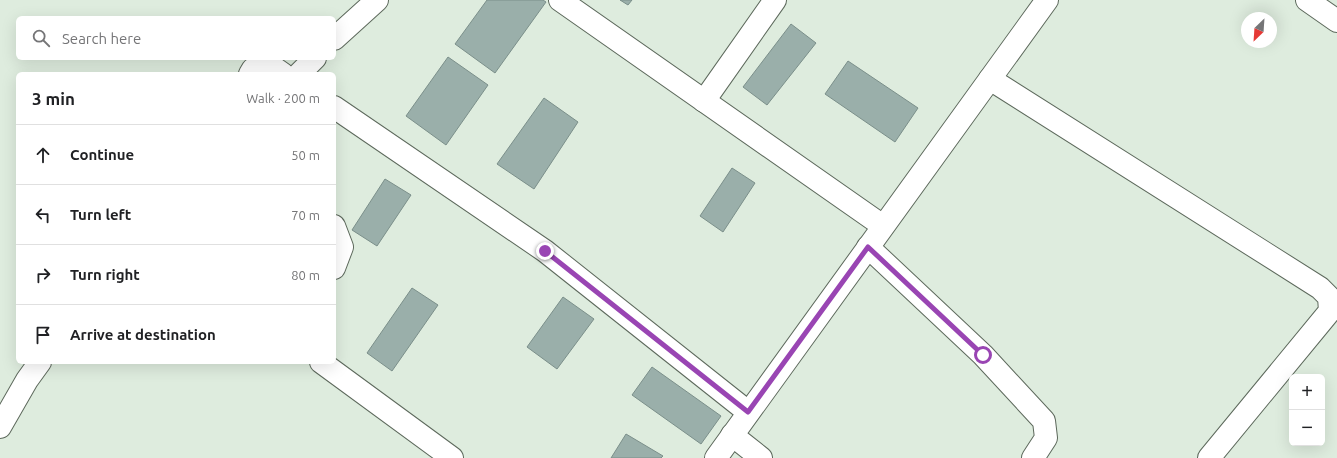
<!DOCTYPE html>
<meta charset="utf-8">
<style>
:root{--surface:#fff;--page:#f2f2f2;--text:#202124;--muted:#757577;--line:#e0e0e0}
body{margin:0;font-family:Ubuntu,sans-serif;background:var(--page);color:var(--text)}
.controls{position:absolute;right:12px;bottom:12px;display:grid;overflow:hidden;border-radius:6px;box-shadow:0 4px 16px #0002}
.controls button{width:36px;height:36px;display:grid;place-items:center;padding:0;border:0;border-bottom:1px solid var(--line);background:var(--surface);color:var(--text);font:20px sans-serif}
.compass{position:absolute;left:1241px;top:12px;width:36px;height:36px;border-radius:50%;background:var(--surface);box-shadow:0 4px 16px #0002;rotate:205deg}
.stop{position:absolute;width:12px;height:12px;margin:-9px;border:3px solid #9945b3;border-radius:50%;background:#fff}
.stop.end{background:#9945b3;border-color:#fff;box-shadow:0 1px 4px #0008}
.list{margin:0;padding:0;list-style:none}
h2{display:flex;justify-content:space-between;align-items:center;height:52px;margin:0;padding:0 16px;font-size:17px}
h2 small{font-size:13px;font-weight:400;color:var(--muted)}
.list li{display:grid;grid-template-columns:26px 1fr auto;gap:12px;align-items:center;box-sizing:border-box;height:60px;padding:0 16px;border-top:1px solid var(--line)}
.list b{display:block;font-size:15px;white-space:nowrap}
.list em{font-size:13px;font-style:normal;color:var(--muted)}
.icon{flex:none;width:22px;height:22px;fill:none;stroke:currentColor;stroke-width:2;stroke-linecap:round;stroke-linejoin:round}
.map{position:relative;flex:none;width:1337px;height:458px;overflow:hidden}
.search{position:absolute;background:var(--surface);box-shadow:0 4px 16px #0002;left:16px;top:16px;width:320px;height:44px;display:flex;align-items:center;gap:10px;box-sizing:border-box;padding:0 14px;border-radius:6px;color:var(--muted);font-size:15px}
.panel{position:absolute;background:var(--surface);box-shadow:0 4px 16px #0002;left:16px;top:72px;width:320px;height:292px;border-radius:6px}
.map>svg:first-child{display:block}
.building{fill:#9aafaa;stroke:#7b8f8a}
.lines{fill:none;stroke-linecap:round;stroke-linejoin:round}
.minor-casing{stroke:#5d695c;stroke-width:24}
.minor{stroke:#fff;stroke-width:22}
.route{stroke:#9945b3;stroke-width:5}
</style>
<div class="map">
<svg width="1337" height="458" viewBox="0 0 1337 458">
<rect width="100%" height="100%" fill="#deecde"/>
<!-- building -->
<g class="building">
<polygon points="487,0 543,0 546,2 495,73 455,44"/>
<polygon points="620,0 632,0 628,5"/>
<polygon points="791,24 816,43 767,105 743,87"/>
<polygon points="448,57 488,85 446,145 406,116"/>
<polygon points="848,61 918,108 895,142 825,94"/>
<polygon points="544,98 578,122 534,189 497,164"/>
<polygon points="732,168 755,183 723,232 700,216"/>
<polygon points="385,179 411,195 377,246 352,230"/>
<polygon points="412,288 438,305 392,371 367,353"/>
<polygon points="563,297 594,319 557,369 527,347"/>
<polygon points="652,367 721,416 701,444 632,395"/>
<polygon points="626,434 663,456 661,458 611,458"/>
</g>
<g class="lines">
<defs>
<g id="minor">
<polyline points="560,0 883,226"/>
<polyline points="1307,0 1337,21"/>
<polyline points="334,39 377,0"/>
<polyline points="250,74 253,69 266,62 283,74"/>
<polyline points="299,74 315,58"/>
<polyline points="990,79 1320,288 1329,297 1330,311 1209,458"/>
<polyline points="704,101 775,0"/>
<polyline points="334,107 545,251 748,412"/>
<polyline points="334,226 342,247 334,268"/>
<polyline points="868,247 983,355 1044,421 1046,438 1033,458"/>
<polyline points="321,362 452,458"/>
<polyline points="0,427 27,380 40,362"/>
<polyline points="732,435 761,458"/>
<polyline points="716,458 1047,0"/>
</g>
</defs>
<!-- minor casing -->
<use href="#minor" class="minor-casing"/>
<!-- minor -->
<use href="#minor" class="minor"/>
</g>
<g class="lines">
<!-- route -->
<polyline class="route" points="545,251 748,412 868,247 983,355"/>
</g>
</svg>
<div class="controls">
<button>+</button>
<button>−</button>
</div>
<svg class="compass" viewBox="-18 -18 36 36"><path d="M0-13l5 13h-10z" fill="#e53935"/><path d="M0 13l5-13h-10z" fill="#757577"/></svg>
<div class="stop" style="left:983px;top:355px"></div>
<div class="stop end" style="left:545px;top:251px"></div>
<div class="search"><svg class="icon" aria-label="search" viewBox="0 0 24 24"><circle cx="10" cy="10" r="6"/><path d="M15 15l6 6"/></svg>Search here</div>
<section class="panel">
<h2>3 min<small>Walk · 200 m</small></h2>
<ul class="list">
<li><svg class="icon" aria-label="ahead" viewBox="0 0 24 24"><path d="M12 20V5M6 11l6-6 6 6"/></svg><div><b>Continue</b></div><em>50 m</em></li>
<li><svg class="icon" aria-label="left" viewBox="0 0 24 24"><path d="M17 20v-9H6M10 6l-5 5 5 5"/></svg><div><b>Turn left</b></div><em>70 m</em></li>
<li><svg class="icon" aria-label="right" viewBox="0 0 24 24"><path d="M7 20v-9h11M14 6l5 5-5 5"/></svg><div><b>Turn right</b></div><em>80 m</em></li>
<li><svg class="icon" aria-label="arrive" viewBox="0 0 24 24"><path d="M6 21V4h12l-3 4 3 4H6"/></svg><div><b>Arrive at destination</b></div></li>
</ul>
</section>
</div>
